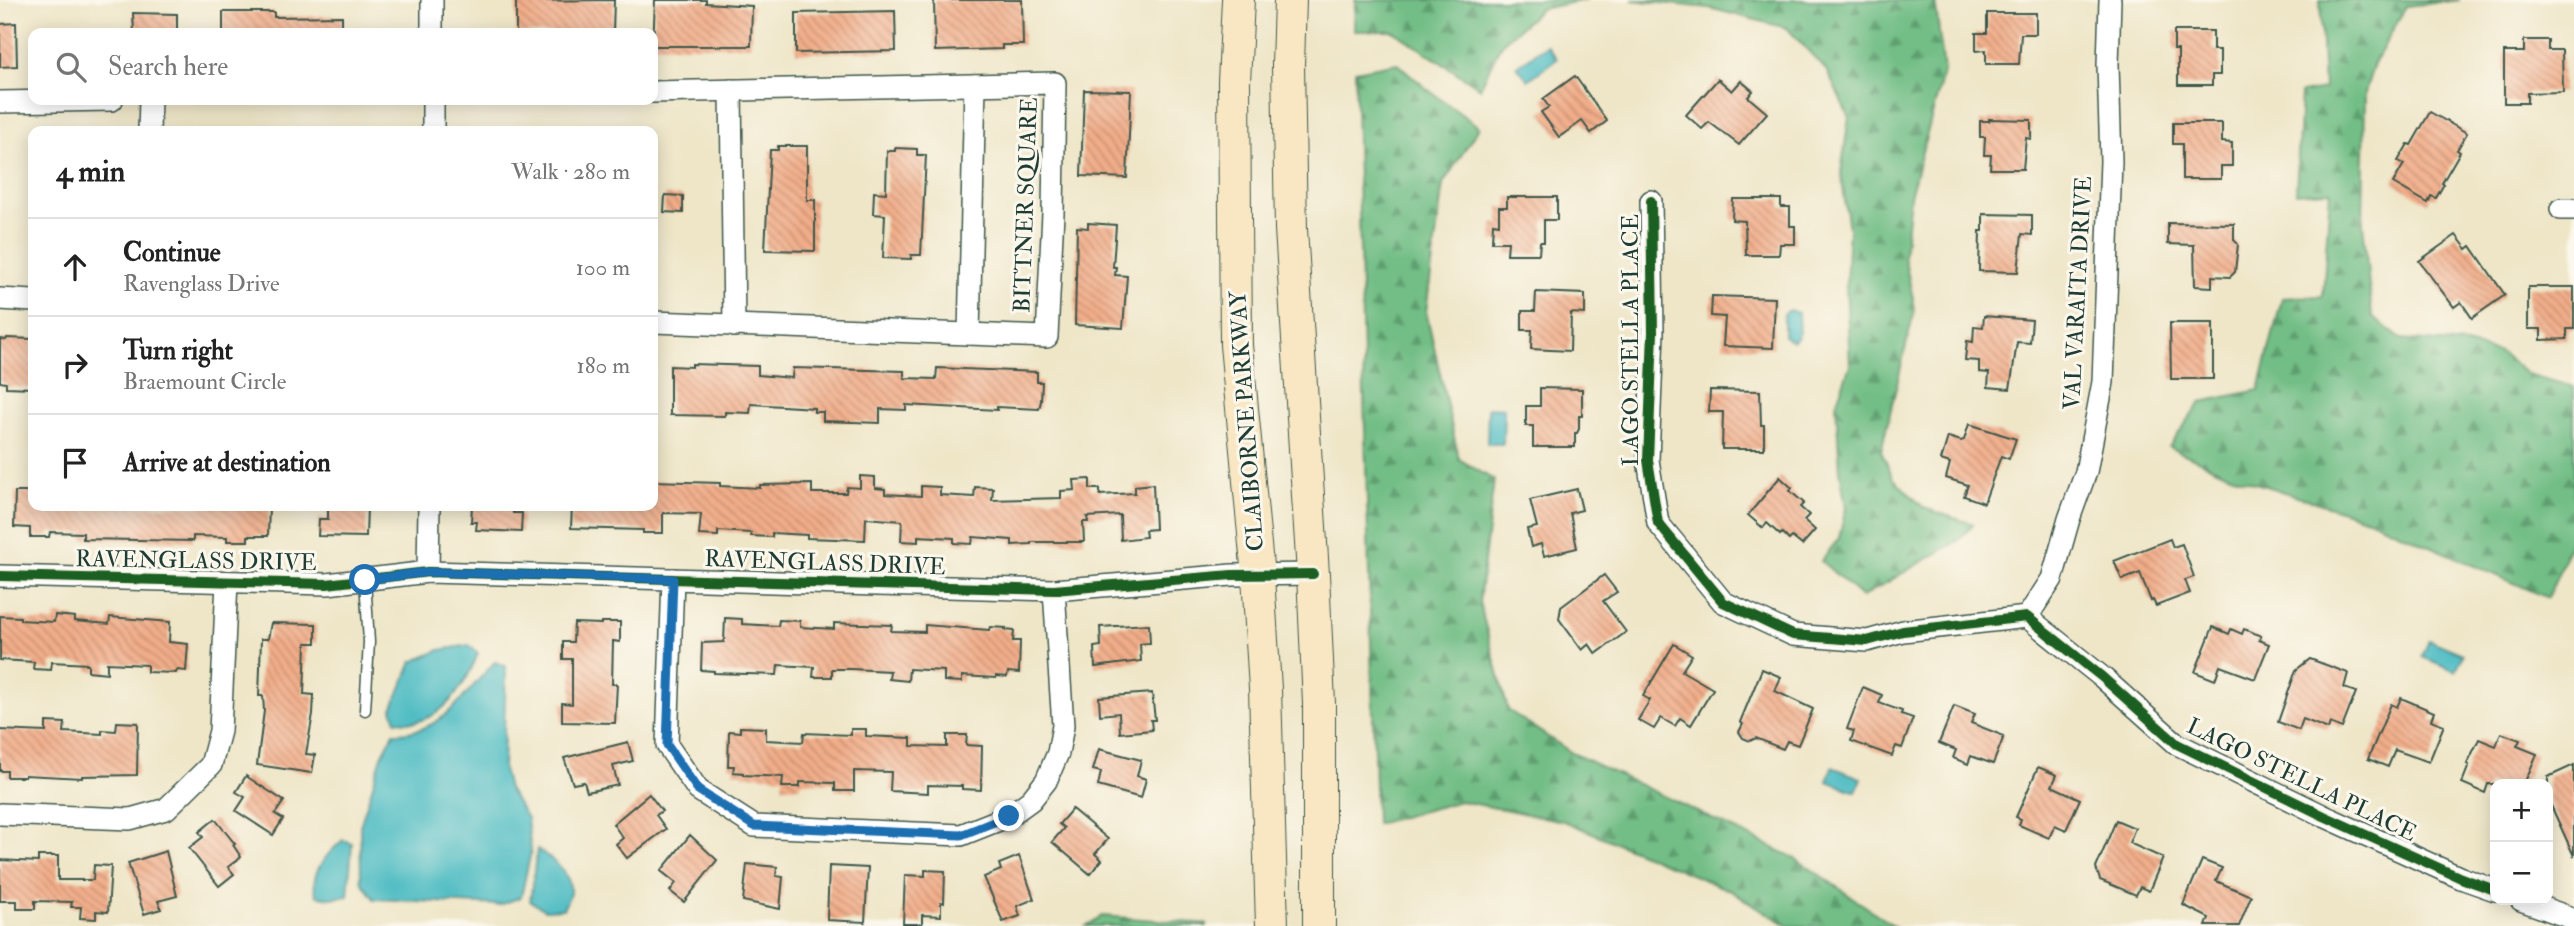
<!DOCTYPE html>
<meta charset="utf-8">
<style>
:root{--surface:#fff;--page:#f2f2f2;--text:#222;--muted:#767676;--line:#e0e0e0}
body{margin:0;font-family:"IM FELL Double Pica",serif;background:var(--page);color:var(--text)}
.controls{position:absolute;right:21px;bottom:21px;display:grid;overflow:hidden;border-radius:14px;box-shadow:0 4px 18px #0003}
.controls button{width:63px;height:63px;display:grid;place-items:center;padding:0;border:0;border-bottom:2px solid var(--line);background:var(--surface);color:var(--text);font:35px sans-serif}
.stop{position:absolute;width:21px;height:21px;margin:-16px;border:5px solid #1f6fb2;border-radius:50%;background:#fff}
.stop.end{background:#1f6fb2;border-color:#fff;box-shadow:0 2px 7px #0008}
.list{margin:0;padding:0;list-style:none}
h2{display:flex;justify-content:space-between;align-items:center;height:91px;margin:0;padding:0 28px;font-size:30px}
h2 small{font-size:23px;font-weight:400;color:var(--muted)}
.list li{display:grid;grid-template-columns:46px 1fr auto;gap:21px;align-items:center;box-sizing:border-box;height:98px;padding:0 28px;border-top:2px solid var(--line)}
.list b{display:block;font-size:26px;white-space:nowrap}
.list p{margin:0;font-size:23px;white-space:nowrap;color:var(--muted)}
.list em{font-size:23px;font-style:normal;color:var(--muted)}
.icon{flex:none;width:38px;height:38px;fill:none;stroke:currentColor;stroke-width:2;stroke-linecap:round;stroke-linejoin:round}
.map{position:relative;flex:none;width:2574px;height:926px;overflow:hidden}
.search{position:absolute;background:var(--surface);box-shadow:0 4px 18px #0003;left:28px;top:28px;width:630px;height:77px;display:flex;align-items:center;gap:18px;box-sizing:border-box;padding:0 24px;border-radius:14px;color:var(--muted);font-size:26px}
.panel{position:absolute;background:var(--surface);box-shadow:0 4px 18px #0003;left:28px;top:126px;width:630px;height:385px;border-radius:14px}
.map>svg:first-child{display:block}
.forest{fill:url(#forest-firs);stroke:#487e5d;stroke-width:2}
.water{fill:#4cbbc2;stroke:#367c7b;stroke-width:2}
.building{fill:url(#building-back-hatch)}
.lines{fill:none;stroke-linecap:round;stroke-linejoin:round}
.lane-casing{stroke:#3e564a;stroke-width:13}
.street-casing{stroke:#3e564a;stroke-width:24}
.secondary-casing{stroke:#3e564a;stroke-width:34}
.lane{stroke:#fff;stroke-width:10}
.street{stroke:#fff;stroke-width:21}
.secondary{stroke:#f9e7c3;stroke-width:32}
.cycleway-casing{stroke:#fbf7ec;stroke-width:15}
.cycleway{stroke:#1b5e20;stroke-width:10}
.route{stroke:#1f6fb2;stroke-width:9}
.labels{text-anchor:middle;stroke-width:6;stroke-linejoin:round;paint-order:stroke}
.street-label{font-size:23px;fill:#1f3d34;stroke:#fbf7ec}
</style>
<div class="map">
<svg width="2574" height="926" viewBox="0 0 2574 926">
<defs>
<pattern id="forest-firs" width="22" height="20" patternUnits="userSpaceOnUse" patternTransform="scale(1.75)"><rect width="22" height="20" fill="#72be86"/><path d="M5 1l3.5 6h-7zM16 11l3.5 6h-7z" fill="#5d9c6e"/></pattern>
<pattern id="building-back-hatch" width="6" height="6" patternUnits="userSpaceOnUse" patternTransform="scale(1.75)"><rect width="6" height="6" fill="#f2ad89"/><path d="M-1 5l2 2M0 0l6 6M5-1l2 2" fill="none" stroke="#c38e71"/></pattern>
</defs>
<rect width="100%" height="100%" fill="#fbf7ec"/>
<filter id="ink" filterUnits="userSpaceOnUse"><feTurbulence type="fractalNoise" baseFrequency=".0143" numOctaves="2"/><feDisplacementMap in="SourceGraphic" scale="14" xChannelSelector="R" yChannelSelector="G"/><feConvolveMatrix kernelMatrix="1 2 1 2 8 2 1 2 1" color-interpolation-filters="sRGB"/></filter>
<filter id="wash" filterUnits="userSpaceOnUse"><feTurbulence type="fractalNoise" baseFrequency=".00686" numOctaves="4" result="noise"/><feDisplacementMap in="SourceGraphic" scale="28" xChannelSelector="R" yChannelSelector="G"/><feGaussianBlur stdDeviation="1.57" result="paint"/><feColorMatrix in="noise" values="0 0 0 0 0 0 0 0 0 0 0 0 0 0 0 0 0 1.4 0 .05"/><feComposite in="paint" operator="in"/></filter>
<g filter="url(#wash)">
<rect width="100%" height="100%" fill="#efe6c8"/>
<!-- forest -->
<g class="forest">
<polygon points="1355,0 1585,0 1541,9 1501,44 1480,88 1393,31 1354,31"/>
<polygon points="1631,0 1935,0 1944,71 1910,196 1904,256 1915,308 1881,451 1893,478 1924,508 1973,524 1959,540 1862,597 1821,561 1839,538 1846,508 1840,471 1836,404 1850,365 1846,284 1849,229 1841,173 1849,117 1827,71 1787,28 1709,8"/>
<polygon points="2320,0 2460,0 2406,6 2373,66 2365,93 2363,223 2372,316 2401,339 2465,344 2500,352 2527,374 2574,387 2574,535 2548,598 2368,519 2228,474 2169,447 2201,402 2259,390 2282,298 2323,296 2330,191 2296,193 2301,93 2324,89"/>
<polygon points="1397,63 1427,89 1479,127 1443,184 1426,311 1459,459 1494,480 1479,602 1508,710 1572,753 1795,858 1894,926 1789,926 1729,890 1564,821 1460,801 1376,824 1355,71"/>
<polygon points="1102,916 1207,924 1207,926 1086,926"/>
</g>
<!-- water -->
<g class="water">
<polygon points="1547,45 1557,59 1528,80 1517,66"/>
<polygon points="1789,310 1798,313 1799,336 1793,341 1784,336 1784,313"/>
<polygon points="1488,407 1504,408 1503,444 1487,444"/>
<polygon points="2429,640 2463,654 2456,671 2422,657"/>
<path d="M469 645 478 653C469 679 448 714 418 721 412 723 402 721 396 721L392 709 412 662 440 650Z"/>
<path d="M495 662 506 667 503 769 508 789 527 818 531 852 521 897 500 905 374 899 361 881 360 826 382 756 394 733C444 734 464 693 495 662Z"/>
<polygon points="1832,767 1861,778 1856,792 1827,781"/>
<path d="M343 840 352 843 348 896 332 898 317 896C307 874 328 853 343 840Z"/>
<path d="M537 849C551 858 573 874 570 893 569 898 565 905 563 909L545 910 530 901Z"/>
</g>
<g id="blocks">
<!-- building -->
<g class="building">
<polygon points="614,0 613,33 516,33 516,1"/>
<polygon points="655,0 706,0 706,3 752,6 751,46 653,46"/>
<polygon points="934,0 1022,0 1023,45 1002,45 1002,49 935,51"/>
<polygon points="895,11 896,51 796,53 796,13"/>
<polygon points="223,12 274,12 274,17 342,16 342,33 223,33"/>
<polygon points="133,13 177,14 177,33 134,33"/>
<polygon points="1987,13 2036,13 2036,34 2021,34 2019,64 1986,64 1986,50 1976,51 1976,33 1987,33"/>
<polygon points="16,23 17,66 0,67 0,24"/>
<polygon points="2174,31 2213,31 2213,50 2220,50 2220,75 2212,75 2212,85 2178,85 2178,50 2174,50"/>
<polygon points="2524,40 2548,40 2548,50 2562,50 2563,92 2527,93 2527,103 2504,103 2504,52 2524,52"/>
<polygon points="1575,76 1607,121 1591,133 1582,121 1559,137 1541,112 1549,107 1543,99"/>
<polygon points="1718,79 1732,91 1741,81 1753,91 1748,97 1767,113 1739,145 1709,122 1702,129 1686,115"/>
<polygon points="1084,90 1131,91 1127,178 1081,176"/>
<polygon points="2430,112 2467,133 2457,150 2460,152 2442,183 2444,184 2436,198 2431,196 2428,203 2393,183 2404,164 2398,161 2408,144 2411,145"/>
<polygon points="1989,119 2031,120 2031,139 2026,138 2023,169 1990,169 1991,155 1984,155 1985,137 1980,137 1980,121 1989,121"/>
<polygon points="2173,123 2222,123 2222,142 2232,143 2232,166 2221,166 2221,179 2182,179 2182,144 2173,144"/>
<polygon points="778,146 807,146 807,200 815,200 815,251 765,250 770,150 778,150"/>
<polygon points="895,148 917,149 917,155 926,155 921,255 911,255 911,259 883,258 885,215 873,214 874,192 886,193 887,151 895,151"/>
<polygon points="665,195 683,196 683,213 664,212"/>
<polygon points="1507,197 1557,197 1557,220 1544,220 1544,242 1540,242 1539,254 1507,254 1508,242 1492,242 1493,223 1499,224 1499,207 1507,207"/>
<polygon points="1733,199 1781,199 1781,207 1790,207 1790,226 1795,226 1795,244 1780,244 1779,255 1746,255 1745,221 1732,220"/>
<polygon points="1983,214 2032,215 2032,235 2022,234 2018,272 1979,271 1980,231 1983,231"/>
<polygon points="1088,223 1116,225 1113,267 1116,267 1115,275 1127,276 1123,328 1075,325 1077,227 1088,228"/>
<polygon points="2168,223 2234,224 2234,240 2238,244 2235,272 2230,277 2212,276 2212,287 2195,286 2194,245 2168,244"/>
<polygon points="2456,235 2467,249 2471,246 2505,295 2472,318 2461,302 2454,307 2419,261"/>
<polygon points="2528,287 2574,287 2574,329 2567,329 2567,339 2541,340 2541,329 2528,329"/>
<polygon points="1536,292 1585,294 1585,314 1571,313 1570,351 1531,349 1532,330 1522,330 1522,311 1535,311"/>
<polygon points="1712,296 1775,298 1773,348 1723,346 1725,317 1711,316"/>
<polygon points="1984,316 2032,320 2030,343 2017,342 2010,389 1988,387 1989,373 1979,372 1979,361 1965,360 1967,341 1973,342 1974,326 1983,327"/>
<polygon points="2170,323 2213,323 2213,379 2171,379"/>
<polygon points="7,338 33,339 33,388 6,387 6,383 0,382 0,339 6,340"/>
<polygon points="692,364 758,366 758,375 792,378 793,368 904,371 904,378 936,379 937,368 1037,372 1037,382 1042,382 1041,401 1039,409 997,407 997,410 906,405 906,410 880,409 880,423 823,421 823,412 814,412 814,408 751,404 750,413 725,412 725,416 670,415 670,366 692,367"/>
<polygon points="1540,388 1582,389 1582,416 1579,416 1579,429 1577,433 1575,433 1575,447 1533,447 1533,426 1526,426 1526,406 1540,406"/>
<polygon points="1710,390 1760,391 1761,425 1764,425 1764,449 1722,449 1723,412 1709,412"/>
<polygon points="1969,424 2016,439 2009,459 2001,456 1984,503 1964,496 1968,485 1946,478 1950,463 1941,460 1948,437 1961,441 1964,440"/>
<polygon points="860,476 875,477 875,488 885,489 885,494 921,496 921,486 940,487 940,495 974,497 975,487 993,488 992,500 1061,498 1061,491 1075,490 1074,480 1090,479 1090,489 1100,489 1100,495 1135,493 1135,486 1153,484 1155,529 1145,530 1146,537 1121,540 1120,515 1087,517 1088,522 1083,522 1084,542 1031,542 1031,544 1012,545 1012,540 973,537 972,544 954,543 954,538 918,536 918,542 901,541 902,521 866,518 865,540 807,538 807,535 772,533 772,537 751,536 751,533 718,531 718,536 699,535 701,514 663,513 663,533 643,533 643,530 571,528 572,506 653,506 653,481 720,483 720,486 760,488 760,485 812,484 812,493 846,493 847,487 860,488"/>
<polygon points="1780,477 1792,488 1790,491 1804,503 1800,507 1809,515 1804,520 1815,530 1802,545 1792,537 1789,540 1782,533 1780,535 1767,523 1763,528 1748,515"/>
<polygon points="1577,489 1582,510 1570,513 1577,548 1544,556 1541,544 1531,547 1527,529 1537,527 1530,500"/>
<polygon points="15,492 33,492 33,506 269,506 268,536 248,536 248,541 227,541 227,537 193,536 193,541 83,539 83,533 50,532 49,537 30,537 30,528 14,527"/>
<polygon points="328,506 367,506 366,537 318,536 319,519 328,519"/>
<polygon points="472,506 513,506 513,513 522,513 521,532 476,530 477,522 471,522"/>
<polygon points="2170,539 2173,547 2182,544 2194,577 2185,580 2190,593 2156,606 2153,600 2151,601 2140,573 2122,580 2114,561"/>
<polygon points="1604,575 1617,592 1603,601 1626,632 1596,654 1589,644 1582,650 1559,619 1561,607"/>
<polygon points="55,615 75,617 75,621 109,624 110,617 170,622 169,642 188,644 186,671 177,670 176,673 147,672 147,665 107,663 107,673 88,671 88,664 52,662 51,670 33,669 34,662 0,660 0,616 20,617 20,620 54,622"/>
<polygon points="725,618 742,619 742,624 778,626 779,620 800,621 800,627 834,629 834,623 892,625 891,631 925,632 925,625 989,630 990,627 1006,628 1005,630 1014,631 1013,641 1020,641 1019,673 1008,672 1007,677 996,676 996,678 962,676 962,682 944,681 944,671 909,669 908,681 889,679 890,671 851,669 832,669 832,677 813,677 814,667 778,665 777,675 714,673 714,671 701,670 702,643 724,642"/>
<polygon points="601,622 620,622 620,642 613,641 612,684 617,684 615,723 562,722 562,703 572,704 572,659 563,659 563,642 573,642 574,623 601,624"/>
<polygon points="271,623 316,624 316,643 306,643 304,694 314,695 313,714 306,754 315,755 312,773 257,765 264,711 263,696 259,696 261,639 268,639"/>
<polygon points="1149,624 1150,643 1140,644 1141,661 1095,667 1094,647 1101,646 1100,627"/>
<polygon points="2213,627 2229,634 2231,629 2242,634 2244,629 2261,636 2259,640 2269,644 2255,679 2220,666 2215,680 2195,672"/>
<polygon points="1674,644 1692,655 1682,671 1713,689 1691,725 1680,718 1675,726 1661,718 1654,729 1638,720 1650,700 1643,696"/>
<polygon points="2310,659 2348,673 2344,688 2356,692 2342,728 2330,723 2328,729 2303,719 2299,730 2278,722 2296,670"/>
<polygon points="1762,669 1781,677 1775,691 1813,709 1798,745 1787,741 1783,749 1756,738 1750,741 1743,738 1739,732 1743,724 1740,722"/>
<polygon points="1863,687 1882,695 1879,703 1902,711 1901,714 1913,718 1902,748 1896,746 1892,756 1851,741 1854,731 1847,729"/>
<polygon points="1152,693 1155,720 1151,720 1152,730 1120,733 1119,713 1100,715 1099,697"/>
<polygon points="2401,698 2434,712 2431,720 2444,725 2429,762 2395,750 2388,767 2368,759 2391,704 2397,707"/>
<polygon points="1954,706 1975,714 1971,723 2004,736 1993,764 1971,756 1968,764 1953,758 1956,750 1939,743"/>
<polygon points="46,722 65,723 64,732 102,734 102,730 116,731 117,722 138,723 137,775 82,776 82,778 25,775 25,777 7,777 7,771 0,771 0,730 46,732"/>
<polygon points="740,727 766,728 766,740 803,742 804,733 851,735 851,729 866,729 866,736 911,738 911,746 947,747 947,735 967,735 966,745 982,746 981,790 962,789 962,786 928,785 928,793 890,791 891,772 854,771 854,791 835,791 835,783 800,782 800,787 782,787 783,777 743,775 743,773 733,772 734,766 728,766 729,731 740,732"/>
<polygon points="2501,733 2520,740 2517,746 2537,754 2524,784 2488,784 2485,793 2462,783 2469,765 2467,764 2479,739 2496,746"/>
<polygon points="628,742 633,761 613,766 618,785 587,792 584,782 573,784 564,758"/>
<polygon points="1099,749 1141,760 1137,776 1146,779 1141,798 1098,786 1101,772 1093,770"/>
<polygon points="2574,765 2574,856 2548,799 2548,777"/>
<polygon points="2038,767 2057,775 2052,786 2080,799 2066,830 2055,825 2049,838 2019,825 2021,819 2016,817"/>
<polygon points="246,776 284,801 275,814 283,819 273,835 236,811 245,797 236,792"/>
<polygon points="649,794 662,811 656,815 666,829 627,858 616,844 623,838 613,824"/>
<polygon points="1072,809 1108,839 1095,854 1102,860 1090,874 1052,842 1064,828 1059,824"/>
<polygon points="215,819 235,844 233,845 241,857 228,867 234,874 219,886 189,848 203,837 199,832"/>
<polygon points="2116,820 2135,828 2129,843 2163,858 2149,891 2140,887 2136,895 2100,880 2096,868"/>
<polygon points="690,835 717,860 684,902 670,891 676,883 661,871"/>
<polygon points="166,851 177,896 158,901 161,909 144,914 128,863"/>
<polygon points="38,856 58,856 58,880 93,880 94,865 111,866 108,912 96,911 96,919 80,918 81,907 71,907 72,902 35,901 35,909 17,909 17,901 0,901 0,860 38,862"/>
<polygon points="1019,856 1034,899 1017,906 1020,916 1003,922 984,877 1001,870 999,864"/>
<polygon points="2202,860 2222,868 2216,881 2251,896 2239,926 2206,926 2209,918 2183,905"/>
<polygon points="747,864 777,867 776,876 783,877 780,909 743,901"/>
<polygon points="829,866 868,868 865,922 827,920"/>
<polygon points="925,870 945,871 944,903 941,902 941,916 922,915 922,924 903,924 905,875 925,876"/>
</g>
</g>
</g>
<g filter="url(#ink)">
<use href="#blocks" fill-opacity="0" stroke="#3e564a" stroke-width="2"/>
<g class="lines">
<defs>
<polyline id="lane" points="365,580 369,642 365,710"/>
<g id="street">
<polyline points="432,0 432,33"/>
<polyline points="731,90 734,326"/>
<polyline points="653,92 1055,83 1053,213 1047,337 653,322"/>
<polyline points="0,102 112,100"/>
<polyline points="149,131 150,100"/>
<polyline points="433,131 433,100"/>
<polyline points="1651,201 1653,332 1648,460 1658,523 1723,602 1793,635 1867,641 1903,631 2027,617 2102,677 2177,744 2324,816 2461,878 2495,890"/>
<polyline points="2561,209 2574,209"/>
<polyline points="0,299 33,301"/>
<polyline points="969,334 975,85"/>
<polyline points="428,572 429,506"/>
<polyline points="0,576 327,584 428,572 1054,590 1232,575 1313,574"/>
<polyline points="673,579 667,745 698,790 754,826 961,835 1009,816 1031,800 1046,781 1058,753 1063,726 1054,590"/>
<polyline points="2027,617 2052,579 2069,519 2086,472 2103,382 2111,161 2108,65 2110,0"/>
<polyline points="0,814 130,819 166,809 211,765 220,731 227,582"/>
<polyline points="2521,900 2574,919"/>
</g>
<g id="secondary">
<polyline points="1238,0 1234,82 1236,345 1258,576 1265,689 1272,926"/>
<polyline points="1290,0 1288,65 1291,229 1313,574 1319,704 1319,926"/>
</g>
</defs>
<!-- lane casing -->
<use href="#lane" class="lane-casing"/>
<!-- street casing -->
<use href="#street" class="street-casing"/>
<!-- secondary casing -->
<use href="#secondary" class="secondary-casing"/>
<!-- lane -->
<use href="#lane" class="lane"/>
<!-- street -->
<use href="#street" class="street"/>
<!-- secondary -->
<use href="#secondary" class="secondary"/>
<defs>
<g id="cycleway">
<polyline points="1651,201 1653,332 1648,460 1658,523 1723,602 1793,635 1867,641 1903,631 2027,617 2102,677 2177,744 2324,816 2461,878 2495,890"/>
<polyline points="0,576 327,584 428,572 1054,590 1232,575 1313,574"/>
</g>
</defs>
<!-- cycleway casing -->
<use href="#cycleway" class="cycleway-casing"/>
<!-- cycleway -->
<use href="#cycleway" class="cycleway"/>
</g>
</g>
<g class="lines" filter="url(#ink)">
<!-- route -->
<polyline class="route" points="365,580 428,572 673,579 667,745 698,790 754,826 961,835 1009,816"/>
</g>
<g class="labels">
<!-- street labels -->
<g class="street-label">
<text transform="translate(1025 205) rotate(-88)" y="8">BITTNER SQUARE</text>
<text transform="translate(2077 293) rotate(-87)" y="8">VAL VARAITA DRIVE</text>
<text transform="translate(1630 340) rotate(-90)" y="8">LAGO STELLA PLACE</text>
<text transform="translate(1246 421) rotate(-94)" y="8">CLAIBORNE PARKWAY</text>
<text transform="translate(196 560) rotate(1)" y="8">RAVENGLASS DRIVE</text>
<text transform="translate(825 562) rotate(2)" y="8">RAVENGLASS DRIVE</text>
<text transform="translate(2302 779) rotate(26)" y="8">LAGO STELLA PLACE</text>
</g>
</g>
</svg>
<div class="controls">
<button>+</button>
<button>−</button>
</div>
<div class="stop" style="left:365px;top:580px"></div>
<div class="stop end" style="left:1009px;top:816px"></div>
<div class="search"><svg class="icon" aria-label="search" viewBox="0 0 24 24"><circle cx="10" cy="10" r="6"/><path d="M15 15l6 6"/></svg>Search here</div>
<section class="panel">
<h2>4 min<small>Walk · 280 m</small></h2>
<ul class="list">
<li><svg class="icon" aria-label="ahead" viewBox="0 0 24 24"><path d="M12 20V5M6 11l6-6 6 6"/></svg><div><b>Continue</b><p>Ravenglass Drive</p></div><em>100 m</em></li>
<li><svg class="icon" aria-label="right" viewBox="0 0 24 24"><path d="M7 20v-9h11M14 6l5 5-5 5"/></svg><div><b>Turn right</b><p>Braemount Circle</p></div><em>180 m</em></li>
<li><svg class="icon" aria-label="arrive" viewBox="0 0 24 24"><path d="M6 21V4h12l-3 4 3 4H6"/></svg><div><b>Arrive at destination</b></div></li>
</ul>
</section>
</div>
